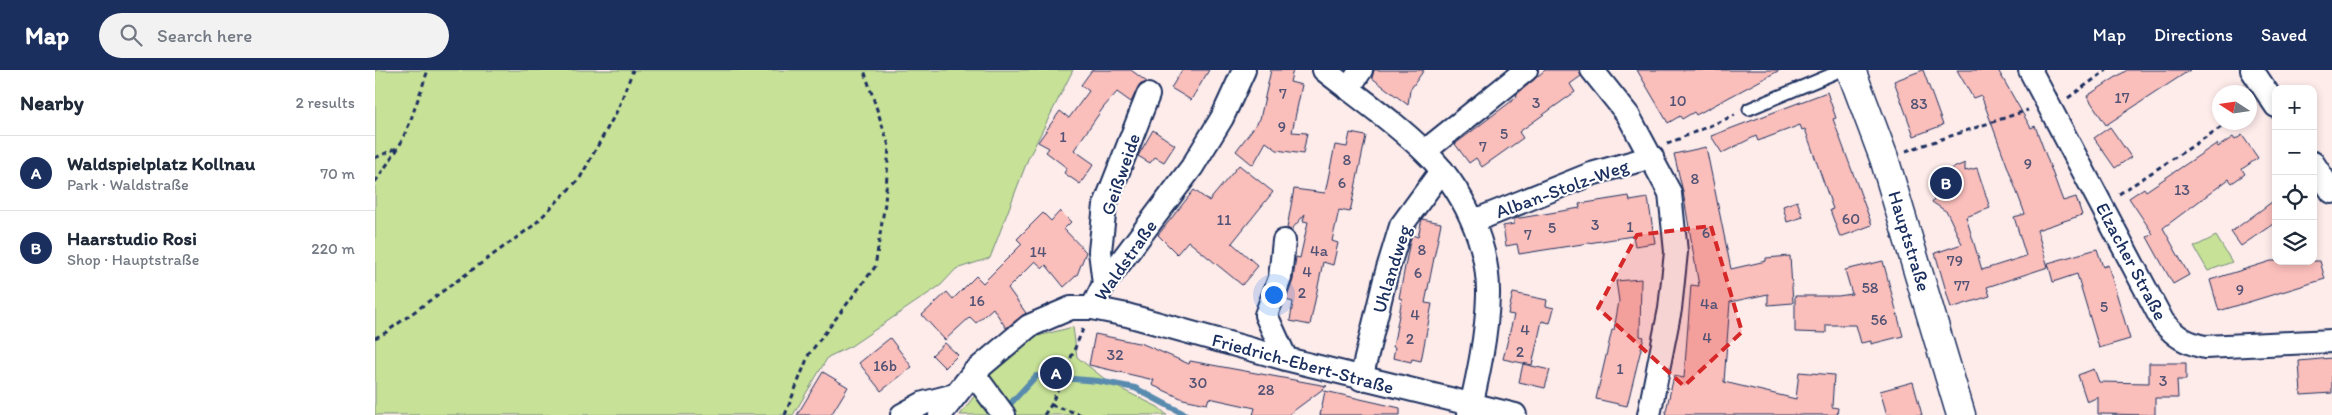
<!DOCTYPE html>
<meta charset="utf-8">
<style>
:root{--surface:#fff;--page:#f2f2f3;--text:#1f2937;--muted:#747a83;--line:#e0e1e3;--accent:#1b2f5e}
body{margin:0;font-family:Itim,sans-serif;background:var(--page);color:var(--text)}
.controls{position:absolute;right:15px;top:15px;display:grid;overflow:hidden;border-radius:10px;box-shadow:0 2px 8px #0003}
.controls button{width:45px;height:45px;display:grid;place-items:center;padding:0;border:0;border-bottom:1px solid var(--line);background:var(--surface);color:var(--text);font:25px sans-serif}
.compass{position:absolute;left:1837px;top:15px;width:45px;height:45px;border-radius:50%;background:var(--surface);box-shadow:0 2px 8px #0003;rotate:282deg}
.you{position:absolute;left:898px;top:224px;width:18px;height:18px;margin:-12px;border:4px solid #fff;border-radius:50%;background:#1a73e8;box-shadow:0 0 0 8px #1a73e833}
.badge{display:grid;place-items:center;width:32px;height:32px;border-radius:50%;background:var(--accent);color:#fff;font-size:16px;font-weight:700}
.pin{position:absolute;translate:-50% -50%;border:2px solid #fff;box-shadow:0 1px 5px #0006}
.list{margin:0;padding:0;list-style:none}
h2{display:flex;justify-content:space-between;align-items:center;height:65px;margin:0;padding:0 20px;font-size:21px}
h2 small{font-size:16px;font-weight:400;color:var(--muted)}
.list li{display:grid;grid-template-columns:32px 1fr auto;gap:15px;align-items:center;box-sizing:border-box;height:75px;padding:0 20px;border-top:1px solid var(--line)}
.list b{display:block;font-size:19px;white-space:nowrap}
.list p{margin:0;font-size:16px;white-space:nowrap;color:var(--muted)}
.list em{font-size:16px;font-style:normal;color:var(--muted)}
.icon{flex:none;width:28px;height:28px;fill:none;stroke:currentColor;stroke-width:2;stroke-linecap:round;stroke-linejoin:round}
.map{position:relative;flex:none;width:1957px;height:345px;overflow:hidden}
header{display:flex;align-items:center;gap:30px;box-sizing:border-box;height:70px;padding:0 25px;background:var(--accent);color:#fff}
header strong{font-size:24px}
nav{display:flex;gap:28px;margin-inline-start:auto;font-size:18px}
.search{width:350px;height:45px;background:var(--page);display:flex;align-items:center;gap:12px;box-sizing:border-box;padding:0 18px;border-radius:28px;color:var(--muted);font-size:19px}
main{display:flex}
aside{flex:1;background:var(--surface)}
.map>svg:first-child{display:block}
.green{fill:#c7e197;stroke:#71887a}
.lines{fill:none;stroke-linecap:round;stroke-linejoin:round}
.stream{stroke:#598bae;stroke-width:6}
.building{fill:#fabebb;stroke:#1b2f5e}
.service-casing{stroke:#1b2f5e;stroke-width:15}
.minor-casing{stroke:#1b2f5e;stroke-width:26}
.tertiary-casing{stroke:#1b2f5e;stroke-width:31}
.path{stroke:#1b2f5e;stroke-width:3;stroke-dasharray:5 4;stroke-linecap:butt}
.service{stroke:#fff;stroke-width:11}
.minor{stroke:#fff;stroke-width:22}
.tertiary{stroke:#fff;stroke-width:28}
.marked{fill:#d62828;fill-opacity:0.2;stroke:#d62828;stroke-width:4;stroke-dasharray:10 6;stroke-linejoin:round}
.labels{text-anchor:middle;stroke-width:4;stroke-linejoin:round;paint-order:stroke}
.number-label{font-size:16px;fill:#535375}
.street-label{font-size:19px;fill:#1b2f5e;stroke:#fff}
</style>
<header>
<strong>Map</strong>
<div class="search"><svg class="icon" aria-label="search" viewBox="0 0 24 24"><circle cx="10" cy="10" r="6"/><path d="M15 15l6 6"/></svg>Search here</div>
<nav><a>Map</a><a>Directions</a><a>Saved</a></nav>
</header>
<main>
<aside>
<h2>Nearby<small>2 results</small></h2>
<ul class="list">
<li><span class="badge">A</span><div><b>Waldspielplatz Kollnau</b><p>Park · Waldstraße</p></div><em>70 m</em></li>
<li><span class="badge">B</span><div><b>Haarstudio Rosi</b><p>Shop · Hauptstraße</p></div><em>220 m</em></li>
</ul>
</aside>
<div class="map">
<svg width="1957" height="345" viewBox="0 0 1957 345">
<rect width="100%" height="100%" fill="#feeceb"/>
<filter id="ink" filterUnits="userSpaceOnUse"><feTurbulence type="fractalNoise" baseFrequency=".02" numOctaves="2"/><feDisplacementMap in="SourceGraphic" scale="10" xChannelSelector="R" yChannelSelector="G"/><feConvolveMatrix kernelMatrix="1 2 1 2 8 2 1 2 1" color-interpolation-filters="sRGB"/></filter>
<g filter="url(#ink)">
<!-- green -->
<g class="green">
<polygon points="0,0 698,0 653,89 615,188 581,199 566,215 476,276 453,287 418,345 0,345"/>
<polygon points="1841,166 1857,192 1833,201 1819,177"/>
<polygon points="698,257 702,287 736,314 783,337 792,345 585,345 615,305 659,267"/>
</g>
<g class="lines">
<!-- stream -->
<polyline class="stream" points="636,333 661,306 723,311 760,318 811,345"/>
</g>
<!-- building -->
<g class="building">
<polygon points="717,0 756,0 772,12 764,15 756,32 742,22 728,38 699,80 719,94 705,114 689,103 692,98 671,82 674,78 663,72 685,41 694,48 714,21 706,15"/>
<polygon points="807,0 834,0 816,30 796,18"/>
<polygon points="896,0 918,0 915,12 927,15 917,62 932,63 928,84 902,80 891,72 878,95 861,81 885,49"/>
<polygon points="999,0 1049,0 1035,20 1033,35 997,8"/>
<polygon points="1170,0 1204,0 1206,6 1195,14 1200,22 1144,62 1148,68 1107,97 1101,88 1094,93 1080,74 1142,27 1141,25"/>
<polygon points="1262,0 1405,0 1321,45 1319,42 1307,49 1305,46 1293,53"/>
<polygon points="1548,0 1568,55 1539,66 1519,11"/>
<polygon points="1582,0 1623,0 1656,58 1660,56 1688,131 1701,127 1707,145 1662,160 1673,197 1612,217 1615,226 1576,238 1560,183 1587,174 1572,142 1557,132 1565,119 1562,109 1569,105 1569,102 1590,93 1590,101 1602,98 1615,138 1591,147 1607,200 1651,186 1639,147 1650,144 1606,25 1598,28"/>
<polygon points="1752,0 1815,0 1731,55 1712,26"/>
<polygon points="1452,22 1461,48 1458,49 1497,155 1465,167 1455,140 1458,139 1430,59 1427,60 1425,55 1383,71 1381,66 1347,83 1336,66"/>
<polygon points="1735,57 1756,87 1740,98 1719,68"/>
<polygon points="778,60 800,75 789,92 780,87 775,93 763,86"/>
<polygon points="975,63 991,66 975,142 964,140 957,171 963,173 958,195 948,192 935,255 915,251 918,232 911,230 918,210 921,187 925,188 933,152 928,151 930,144 916,160 912,158 919,119 950,123 960,75 972,77"/>
<polygon points="1867,65 1883,88 1867,99 1870,104 1857,113 1854,109 1788,158 1814,205 1798,214 1772,167 1778,164 1754,128 1769,118 1771,121 1841,74 1843,77 1858,67 1860,70"/>
<polygon points="1331,77 1356,199 1391,191 1391,188 1415,186 1418,233 1393,235 1393,224 1355,232 1349,312 1421,329 1424,302 1459,305 1457,337 1463,338 1462,345 1290,345 1299,306 1309,308 1316,215 1324,216 1308,122 1299,84"/>
<polygon points="864,95 898,122 857,173 883,196 867,215 813,171 802,184 783,165 819,120 834,131"/>
<polygon points="1254,126 1255,131 1273,128 1280,173 1260,176 1258,166 1144,184 1142,174 1131,176 1128,156 1139,154 1139,149 1205,138 1204,134"/>
<polygon points="1901,129 1901,152 1866,176 1856,162"/>
<polygon points="1422,131 1428,147 1412,152 1408,136"/>
<polygon points="685,141 696,152 689,159 711,182 702,205 689,217 671,195 668,198 660,191 633,218 651,243 631,258 618,238 601,253 595,247 570,270 547,245 572,222 578,229 601,206 608,213 647,174 642,169 668,143 676,151"/>
<polygon points="1047,149 1066,153 1050,233 1057,234 1046,291 1037,289 1036,292 1018,288 1020,277 1018,277 1027,229 1024,228 1034,176 1037,165 1043,167"/>
<polygon points="1722,179 1728,197 1733,195 1755,269 1724,278 1702,204 1678,212 1673,193"/>
<polygon points="1508,191 1528,266 1496,274 1496,271 1486,273 1481,255 1451,255 1451,263 1420,262 1420,226 1463,226 1477,224 1470,200"/>
<polygon points="1896,191 1945,191 1950,209 1844,241 1835,210"/>
<polygon points="1266,209 1265,266 1269,267 1252,336 1221,329 1237,260 1239,260 1244,231 1241,211"/>
<polygon points="1138,223 1172,230 1171,236 1179,238 1175,253 1167,251 1157,295 1128,289 1139,245 1133,244"/>
<polygon points="720,264 768,274 814,294 815,291 952,316 913,345 878,345 880,338 834,328 832,334 808,329 777,315 779,310 714,295"/>
<polygon points="515,268 537,297 506,321 484,293"/>
<polygon points="570,273 583,285 570,298 557,285"/>
<polygon points="1957,288 1957,323 1926,325 1924,291"/>
<polygon points="1774,293 1811,293 1811,310 1802,310 1803,328 1780,328 1780,345 1723,344 1723,327 1712,332 1703,305 1719,299 1724,312 1774,313"/>
<polygon points="1148,294 1175,300 1170,318 1144,312"/>
<polygon points="448,302 473,317 456,345 422,345"/>
<polygon points="1538,312 1547,345 1512,345 1505,321"/>
<polygon points="950,321 1025,338 1025,345 945,345"/>
</g>
<g class="lines">
<defs>
<polyline id="service" points="1374,39 1467,0"/>
<g id="minor">
<path d="M949 0C983 27 1020 52 1050 82 1087 117 1114 173 1113 225 1112 265 1103 306 1094 345"/>
<polyline points="1217,0 1253,45 1295,123 1301,182 1295,239 1274,345"/>
<path d="M1655 0 1788 252C1801 267 1811 273 1830 277L1957 271"/>
<polyline points="1877,0 1901,36"/>
<polyline points="973,19 986,0"/>
<polyline points="1050,81 1151,0"/>
<polyline points="1938,93 1957,122"/>
<polyline points="1099,151 1216,104 1277,87"/>
<polyline points="909,171 905,208 891,245 911,289"/>
<polyline points="729,214 725,181 730,135 773,25"/>
<polyline points="717,238 729,214 817,97 847,48 869,0"/>
<polyline points="598,303 629,345"/>
<polyline points="986,309 1011,205 1026,156 1067,100"/>
<polyline points="527,345 549,333 580,325"/>
<polyline points="565,345 598,303 654,256 696,238 717,238 752,245 911,289 1140,345"/>
</g>
<polyline id="tertiary" points="1476,0 1509,88 1586,345"/>
</defs>
<!-- service casing -->
<use href="#service" class="service-casing"/>
<!-- minor casing -->
<use href="#minor" class="minor-casing"/>
<!-- tertiary casing -->
<use href="#tertiary" class="tertiary-casing"/>
<!-- path -->
<g class="path">
<polyline points="1693,28 1732,0"/>
<polyline points="1292,74 1360,45"/>
<polyline points="1531,81 1653,40"/>
<polyline points="0,88 22,78"/>
<polyline points="0,112 24,77 35,52 53,0"/>
<polyline points="1744,124 1854,52"/>
<polyline points="0,268 10,263 159,155 205,108 243,39 258,0"/>
<polyline points="676,335 707,345"/>
<polyline points="410,345 434,284 500,197 510,133 514,76 489,0"/>
<polyline points="669,345 676,335 708,259"/>
</g>
<!-- service -->
<use href="#service" class="service"/>
<!-- minor -->
<use href="#minor" class="minor"/>
<!-- tertiary -->
<use href="#tertiary" class="tertiary"/>
</g>
</g>
<!-- marked area -->
<path class="marked" d="M1336 156 1367 262 1309 316 1223 238 1262 165Z"/>
<g class="labels">
<!-- number labels -->
<g class="number-label">
<text x="908" y="29">7</text>
<text x="1747" y="33">17</text>
<text x="1303" y="36">10</text>
<text x="1161" y="38">3</text>
<text x="1544" y="39">83</text>
<text x="907" y="62">9</text>
<text x="1129" y="69">5</text>
<text x="688" y="72">1</text>
<text x="1108" y="82">7</text>
<text x="972" y="95">8</text>
<text x="1653" y="99">9</text>
<text x="1320" y="114">8</text>
<text x="967" y="118">6</text>
<text x="1807" y="125">13</text>
<text x="1476" y="154">60</text>
<text x="849" y="155">11</text>
<text x="1220" y="160">3</text>
<text x="1255" y="162">1</text>
<text x="1177" y="163">5</text>
<text x="1331" y="168">6</text>
<text x="1153" y="170">7</text>
<text x="1047" y="185">8</text>
<text x="944" y="186">4a</text>
<text x="663" y="187">14</text>
<text x="1580" y="196">79</text>
<text x="932" y="207">4</text>
<text x="1043" y="208">6</text>
<text x="1587" y="221">77</text>
<text x="1495" y="223">58</text>
<text x="1865" y="225">9</text>
<text x="927" y="228">2</text>
<text x="602" y="236">16</text>
<text x="1334" y="239">4a</text>
<text x="1729" y="242">5</text>
<text x="1040" y="250">4</text>
<text x="1504" y="255">56</text>
<text x="1150" y="265">4</text>
<text x="1332" y="273">4</text>
<text x="1035" y="274">2</text>
<text x="1145" y="287">2</text>
<text x="740" y="290">32</text>
<text x="510" y="301">16b</text>
<text x="1245" y="304">1</text>
<text x="1788" y="316">3</text>
<text x="823" y="318">30</text>
<text x="891" y="325">28</text>
</g>
<!-- street labels -->
<g class="street-label">
<text transform="translate(745 104) rotate(-71)" y="7">Geißweide</text>
<text transform="translate(1187 118) rotate(-20)" y="7">Alban-Stolz-Weg</text>
<text transform="translate(1535 171) rotate(73)" y="7">Hauptstraße</text>
<text transform="translate(750 190) rotate(-55)" y="7">Waldstraße</text>
<text transform="translate(1757 191) rotate(62)" y="7">Elzacher Straße</text>
<text transform="translate(1016 199) rotate(-73)" y="7">Uhlandweg</text>
<text transform="translate(928 293) rotate(15)" y="7">Friedrich-Ebert-Straße</text>
</g>
</g>
</svg>
<div class="controls">
<button>+</button>
<button>−</button>
<button><svg class="icon" aria-label="locate" viewBox="0 0 24 24"><circle cx="12" cy="12" r="6"/><path d="M12 2v4M12 18v4M2 12h4M18 12h4"/></svg></button>
<button><svg class="icon" aria-label="layers" viewBox="0 0 24 24"><path d="M12 4l9 5-9 5-9-5zM3 14l9 5 9-5"/></svg></button>
</div>
<svg class="compass" viewBox="-18 -18 36 36"><path d="M0-13l5 13h-10z" fill="#e53935"/><path d="M0 13l5-13h-10z" fill="#747a83"/></svg>
<div class="you"></div>
<div class="pin badge" style="left:681px;top:303px">A</div>
<div class="pin badge" style="left:1571px;top:113px">B</div>
</div>
</main>
